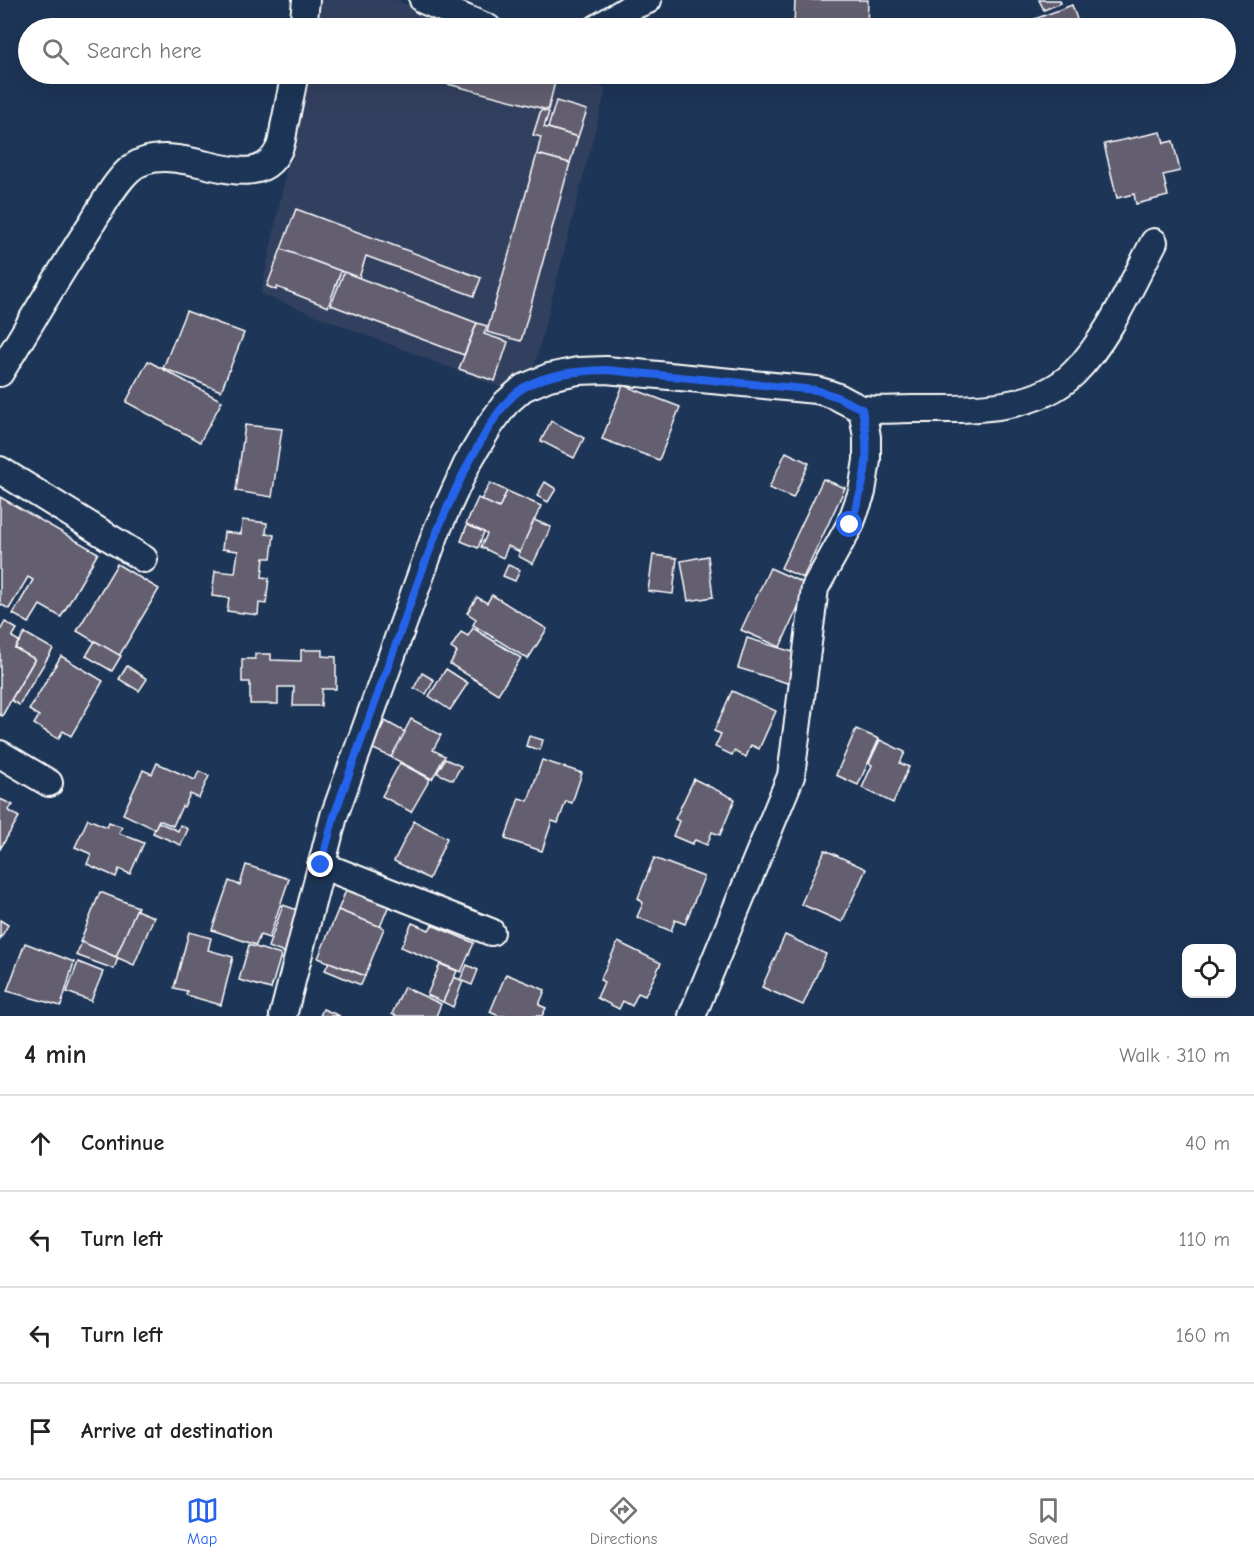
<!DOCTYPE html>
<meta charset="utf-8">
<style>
:root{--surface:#fff;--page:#f6f6f6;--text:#222;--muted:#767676;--line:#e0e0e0;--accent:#2563eb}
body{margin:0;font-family:"Comic Neue",sans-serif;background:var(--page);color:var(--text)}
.controls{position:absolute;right:18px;bottom:18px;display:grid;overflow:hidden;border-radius:12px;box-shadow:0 6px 24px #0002}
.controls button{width:54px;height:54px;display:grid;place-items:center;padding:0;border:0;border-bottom:2px solid var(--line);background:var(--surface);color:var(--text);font:30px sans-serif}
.stop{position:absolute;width:18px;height:18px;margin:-14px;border:4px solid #2563eb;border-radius:50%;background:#fff}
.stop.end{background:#2563eb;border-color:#fff;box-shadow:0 2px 6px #0008}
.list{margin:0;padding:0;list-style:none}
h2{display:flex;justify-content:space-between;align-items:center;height:78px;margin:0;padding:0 24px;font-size:26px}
h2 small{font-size:20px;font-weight:400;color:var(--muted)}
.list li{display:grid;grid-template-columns:39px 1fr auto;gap:18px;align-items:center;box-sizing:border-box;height:96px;padding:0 24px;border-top:2px solid var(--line)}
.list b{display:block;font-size:22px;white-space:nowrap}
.list em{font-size:20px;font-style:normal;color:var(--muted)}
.icon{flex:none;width:33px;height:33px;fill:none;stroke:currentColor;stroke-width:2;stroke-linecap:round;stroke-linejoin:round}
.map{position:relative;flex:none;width:1254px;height:1016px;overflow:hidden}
.search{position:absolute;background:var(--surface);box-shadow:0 6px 24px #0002;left:18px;right:18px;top:18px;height:66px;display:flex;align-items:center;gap:15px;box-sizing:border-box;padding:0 21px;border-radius:33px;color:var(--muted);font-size:22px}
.sheet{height:462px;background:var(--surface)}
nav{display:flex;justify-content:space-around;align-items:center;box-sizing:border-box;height:84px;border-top:2px solid var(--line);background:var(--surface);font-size:16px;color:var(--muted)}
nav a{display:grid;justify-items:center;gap:3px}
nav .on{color:var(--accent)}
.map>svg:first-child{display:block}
.built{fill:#32415f}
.building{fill:#635e71;stroke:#fff;stroke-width:1.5}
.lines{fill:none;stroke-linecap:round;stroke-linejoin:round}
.minor-casing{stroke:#fff;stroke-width:30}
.minor{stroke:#1d3557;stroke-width:26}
.route{stroke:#2563eb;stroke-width:8}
</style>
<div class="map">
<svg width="1254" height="1016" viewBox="0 0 1254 1016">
<rect width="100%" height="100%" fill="#1d3557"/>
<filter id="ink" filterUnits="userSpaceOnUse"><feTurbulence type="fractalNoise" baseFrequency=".0167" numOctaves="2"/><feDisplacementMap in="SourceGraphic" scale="12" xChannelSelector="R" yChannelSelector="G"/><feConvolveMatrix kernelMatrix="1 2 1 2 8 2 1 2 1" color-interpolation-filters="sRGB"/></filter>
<g filter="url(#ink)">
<!-- built -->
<g class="built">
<polygon points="321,0 396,0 463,28 315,28"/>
<polygon points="306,74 569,74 606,89 534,368 502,388 261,294"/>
</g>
<!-- building -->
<g class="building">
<polygon points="795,0 868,0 867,28 794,28"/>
<polygon points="1039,0 1060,0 1061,3 1044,10"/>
<polygon points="1072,5 1080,28 1030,28 1027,22"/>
<polygon points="360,21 392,28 358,28"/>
<polygon points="438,74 557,74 548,110 436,81"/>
<polygon points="556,101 587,110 578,137 548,128"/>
<polygon points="541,110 549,112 544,127 578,137 570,163 537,154 541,137 533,135"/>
<polygon points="1161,132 1164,143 1173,141 1180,171 1163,175 1168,196 1136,204 1134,194 1117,198 1104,144"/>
<polygon points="537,154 570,163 521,341 487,332"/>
<polygon points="296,209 481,278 474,296 366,256 359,278 281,249"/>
<polygon points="281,249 341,271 328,307 277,287 276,290 267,286"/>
<polygon points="344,272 477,323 464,355 331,305"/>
<polygon points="186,311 244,333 221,391 163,368"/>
<polygon points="477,323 487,326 484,334 508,342 495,381 459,369"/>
<polygon points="148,361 222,401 200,442 126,402"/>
<polygon points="623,385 680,407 659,460 602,439"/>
<polygon points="551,421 584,438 574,458 541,441"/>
<polygon points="245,425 282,429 272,497 236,491"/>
<polygon points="786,452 809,463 793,498 769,488"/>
<polygon points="823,479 845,488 803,578 781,568"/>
<polygon points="545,482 556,489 548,502 537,496"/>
<polygon points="490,483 507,491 499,508 481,500"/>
<polygon points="507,491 541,506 520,552 508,546 503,558 481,547 487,534 466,524 478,498 499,508"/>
<polygon points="0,497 98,553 61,617 40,605 29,623 13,614 33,580 28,577 9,609 0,604"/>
<polygon points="242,520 267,523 266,534 274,535 271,558 264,558 262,577 269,578 266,604 259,603 258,615 227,611 229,598 212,596 215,571 235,573 238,551 222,549 224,532 241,534"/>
<polygon points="534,520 551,527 533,564 518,556"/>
<polygon points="467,525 484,532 478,548 461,541"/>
<polygon points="653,555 677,558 673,594 648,591"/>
<polygon points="708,556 713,597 688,601 681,561"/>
<polygon points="117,564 159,589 119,656 77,631"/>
<polygon points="508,565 520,570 515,581 503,576"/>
<polygon points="770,568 808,585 780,647 741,630"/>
<polygon points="492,595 547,629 528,659 473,625 476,619 467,613 477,597 487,603"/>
<polygon points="5,622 17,629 12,637 19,641 15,648 35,659 2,716 0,715 0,631"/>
<polygon points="473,628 521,658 498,694 450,664 457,652 451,648 461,632 468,636"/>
<polygon points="25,633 53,649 19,705 11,700 35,659 15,648"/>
<polygon points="747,638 803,655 794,685 738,668"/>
<polygon points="95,641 121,656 112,671 86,656"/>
<polygon points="301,650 322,650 322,656 336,657 336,689 322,689 321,706 293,706 294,687 278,687 278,704 250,704 250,682 242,682 242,659 255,659 255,654 271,654 271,660 301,661"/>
<polygon points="61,656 103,681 71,736 63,731 58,739 34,724 39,716 29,710"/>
<polygon points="127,666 147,679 139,691 119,679"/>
<polygon points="446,669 468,683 450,710 429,696"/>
<polygon points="422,673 434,680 426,694 414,688"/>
<polygon points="732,691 776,711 759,749 751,745 746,757 734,751 732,755 715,747 721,734 714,731"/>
<polygon points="411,719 441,735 433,750 445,756 432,779 391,757"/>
<polygon points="385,721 405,732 391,757 371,748"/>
<polygon points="856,729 879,739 858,785 836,775"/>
<polygon points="529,736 543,740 540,750 526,746"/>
<polygon points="880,740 905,752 900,763 909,767 893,803 862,788 872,765 869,763"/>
<polygon points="445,759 461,766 453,780 437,773"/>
<polygon points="542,760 582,773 572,803 566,801 558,823 552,821 542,851 505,839 519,798 528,801"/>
<polygon points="157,763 195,780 199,771 209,776 199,798 190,794 184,807 182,806 173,826 159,820 155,829 123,814 143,770 152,774"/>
<polygon points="400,763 430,779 411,812 382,796"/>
<polygon points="694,779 735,799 720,835 712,832 707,845 695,840 692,844 673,836 679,821 675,819"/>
<polygon points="0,799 13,805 8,810 19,817 0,849"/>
<polygon points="88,819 107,827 109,822 122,827 119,833 144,843 130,874 119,869 116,877 87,864 91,854 75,847"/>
<polygon points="414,821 447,838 429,879 394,861"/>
<polygon points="158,822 178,831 180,825 188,829 181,845 153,833"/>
<polygon points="825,850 866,869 842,922 801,904"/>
<polygon points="654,858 704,877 685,924 675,920 671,931 637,917 643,903 638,898"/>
<polygon points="246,865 289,879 269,938 260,935 256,945 212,930 229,881 240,885"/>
<polygon points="347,888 389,905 380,927 338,910"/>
<polygon points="100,892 138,907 116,957 80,942"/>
<polygon points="283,905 300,911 285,953 268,947"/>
<polygon points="136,910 154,917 134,965 116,957"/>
<polygon points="338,910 384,928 365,976 318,958"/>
<polygon points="0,920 8,925 0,939"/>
<polygon points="412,923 429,930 432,925 474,943 461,972 401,947"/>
<polygon points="189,932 211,938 208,950 233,957 221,1005 186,995 187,991 174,988"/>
<polygon points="785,935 826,954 803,1005 762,987"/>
<polygon points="82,942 118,958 114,969 76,955"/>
<polygon points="618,942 661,963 645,996 638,993 632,1006 623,1001 619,1009 597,998 604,982 600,980"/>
<polygon points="25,943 74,962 61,1006 7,991"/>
<polygon points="249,945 281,955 271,989 239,980"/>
<polygon points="78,962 103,972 91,1001 67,992"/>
<polygon points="329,962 365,976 361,985 325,970"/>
<polygon points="440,964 457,971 443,1002 427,995"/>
<polygon points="467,965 478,970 472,985 460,980"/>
<polygon points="506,974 545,990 539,1005 546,1008 542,1016 499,1016 490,1012"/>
<polygon points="454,977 463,981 453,1007 443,1002"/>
<polygon points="404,987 441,1004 436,1016 397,1016 392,1014"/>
<polygon points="323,1009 340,1016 320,1016"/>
</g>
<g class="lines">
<defs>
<g id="minor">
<polyline points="423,0 488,28"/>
<polyline points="303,28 306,0"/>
<polyline points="597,28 633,6 648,0"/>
<path d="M0 373C30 324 59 274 90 226 102 207 113 185 129 170 174 131 253 205 279 149 282 143 283 134 284 127 288 109 291 91 295 74"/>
<polyline points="0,470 144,559"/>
<polyline points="0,754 49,783"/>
<polyline points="321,865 491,932"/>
<path d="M283 1016 334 816 437 530 467 464 490 425 506 403 523 388 549 377 578 371 606 370 816 390C824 392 831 394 838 397 846 401 855 407 863 409 879 411 897 409 913 409 964 409 1034 413 1074 373 1109 338 1131 285 1154 242"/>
<polyline points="692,1016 791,776 815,588 850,525 862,492 867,460 867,437 862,409"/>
</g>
</defs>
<!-- minor casing -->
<use href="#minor" class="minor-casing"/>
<!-- minor -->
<use href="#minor" class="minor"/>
</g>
</g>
<g class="lines" filter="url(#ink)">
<!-- route -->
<path class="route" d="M321 865 334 816C355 758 376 700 397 641 421 573 444 504 481 441 492 422 504 400 523 388 548 373 578 371 606 370L816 390 835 396 862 409C871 455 866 481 850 525"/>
</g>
</svg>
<div class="controls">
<button><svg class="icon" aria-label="locate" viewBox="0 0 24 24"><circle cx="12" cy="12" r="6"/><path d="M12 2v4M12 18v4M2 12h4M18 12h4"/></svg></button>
</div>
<div class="stop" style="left:850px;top:525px"></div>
<div class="stop end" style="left:321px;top:865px"></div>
<div class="search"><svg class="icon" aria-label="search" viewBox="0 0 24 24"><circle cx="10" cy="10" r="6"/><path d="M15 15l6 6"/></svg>Search here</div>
</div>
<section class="sheet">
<h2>4 min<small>Walk · 310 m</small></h2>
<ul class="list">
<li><svg class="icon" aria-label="ahead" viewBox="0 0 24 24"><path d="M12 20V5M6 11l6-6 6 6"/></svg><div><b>Continue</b></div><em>40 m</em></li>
<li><svg class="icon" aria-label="left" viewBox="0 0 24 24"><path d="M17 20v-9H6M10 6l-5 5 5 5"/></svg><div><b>Turn left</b></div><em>110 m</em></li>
<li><svg class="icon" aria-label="left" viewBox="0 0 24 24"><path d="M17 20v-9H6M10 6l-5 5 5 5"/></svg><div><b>Turn left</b></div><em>160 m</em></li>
<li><svg class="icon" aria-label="arrive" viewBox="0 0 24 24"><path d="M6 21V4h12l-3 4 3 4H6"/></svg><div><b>Arrive at destination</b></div></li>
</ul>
</section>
<nav>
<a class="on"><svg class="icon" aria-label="map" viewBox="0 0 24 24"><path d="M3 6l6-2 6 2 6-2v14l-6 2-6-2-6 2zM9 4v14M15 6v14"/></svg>Map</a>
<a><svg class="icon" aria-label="directions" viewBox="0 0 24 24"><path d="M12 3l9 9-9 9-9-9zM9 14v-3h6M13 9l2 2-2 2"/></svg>Directions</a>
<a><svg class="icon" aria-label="saved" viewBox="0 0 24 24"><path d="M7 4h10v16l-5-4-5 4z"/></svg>Saved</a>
</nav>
